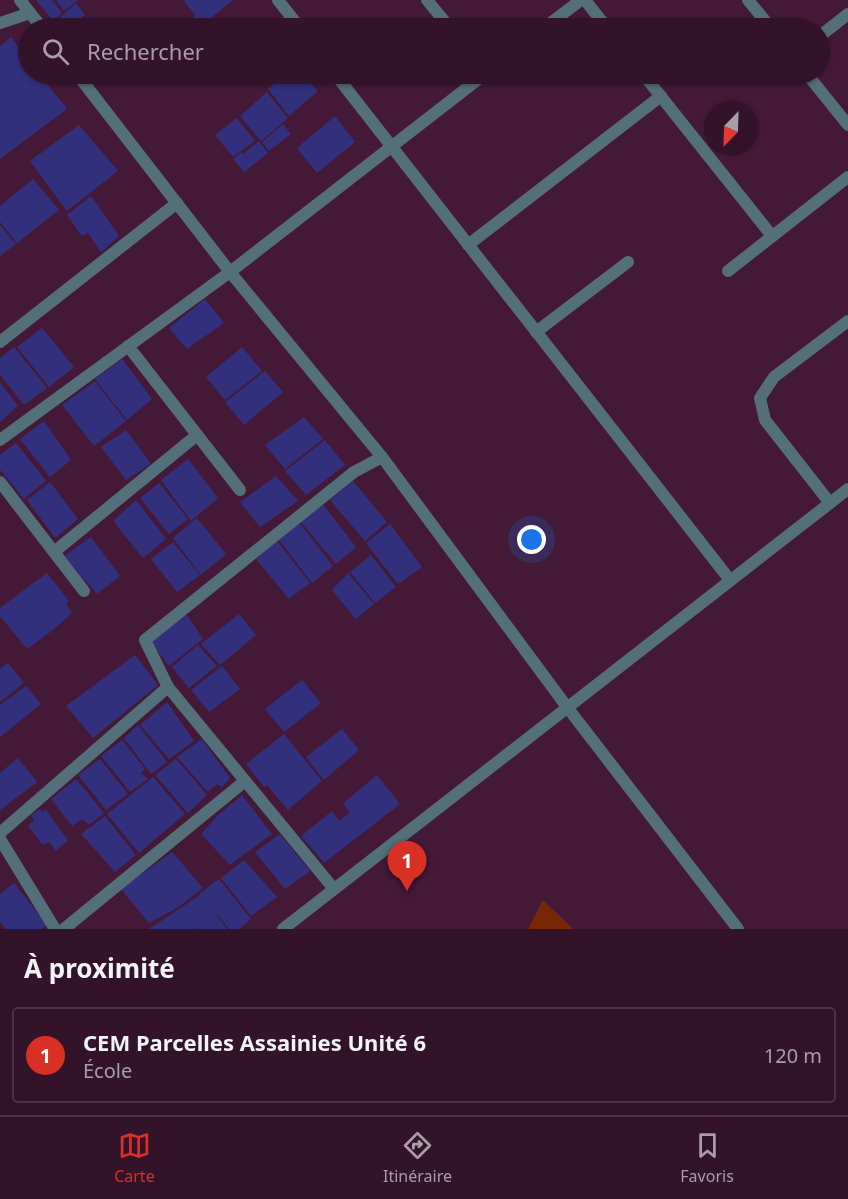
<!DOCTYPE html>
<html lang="fr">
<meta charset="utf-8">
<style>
:root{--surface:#33132a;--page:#3e2036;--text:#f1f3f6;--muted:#a99ea8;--line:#4e3247;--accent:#d93025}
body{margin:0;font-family:"Noto Sans",sans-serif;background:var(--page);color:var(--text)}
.compass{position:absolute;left:704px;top:102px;width:54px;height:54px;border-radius:50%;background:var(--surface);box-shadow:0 2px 4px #0004;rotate:203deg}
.you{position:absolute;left:532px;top:540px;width:21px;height:21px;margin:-15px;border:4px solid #fff;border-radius:50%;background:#1a73e8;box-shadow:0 0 0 9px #1a73e833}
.badge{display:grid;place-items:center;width:39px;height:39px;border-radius:50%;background:var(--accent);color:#fff;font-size:20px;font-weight:700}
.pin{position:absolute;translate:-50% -50px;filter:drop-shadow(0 2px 3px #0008)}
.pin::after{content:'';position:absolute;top:32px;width:21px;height:18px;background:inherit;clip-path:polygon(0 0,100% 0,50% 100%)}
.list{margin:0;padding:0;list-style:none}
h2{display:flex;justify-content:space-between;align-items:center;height:78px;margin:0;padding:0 24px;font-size:26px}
h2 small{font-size:20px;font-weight:400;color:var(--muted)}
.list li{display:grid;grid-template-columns:39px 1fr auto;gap:18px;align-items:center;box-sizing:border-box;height:96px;margin:0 12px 12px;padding:0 12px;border:2px solid var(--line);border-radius:6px}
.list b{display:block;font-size:22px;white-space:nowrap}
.list p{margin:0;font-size:20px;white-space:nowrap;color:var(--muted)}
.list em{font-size:20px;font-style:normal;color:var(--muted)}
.icon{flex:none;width:33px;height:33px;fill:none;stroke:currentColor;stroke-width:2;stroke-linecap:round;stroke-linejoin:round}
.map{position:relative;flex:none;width:848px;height:929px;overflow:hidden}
.search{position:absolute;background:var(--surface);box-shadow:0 2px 4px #0004;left:18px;right:18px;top:18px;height:66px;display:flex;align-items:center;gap:15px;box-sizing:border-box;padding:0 21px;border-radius:33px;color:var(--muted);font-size:22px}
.sheet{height:186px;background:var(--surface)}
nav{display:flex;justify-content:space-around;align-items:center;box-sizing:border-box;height:84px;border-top:2px solid var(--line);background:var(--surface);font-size:16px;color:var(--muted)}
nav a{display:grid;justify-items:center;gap:3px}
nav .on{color:var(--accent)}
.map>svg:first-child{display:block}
.green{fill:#772706}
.building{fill:#322f7c}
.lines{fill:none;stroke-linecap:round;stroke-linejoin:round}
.minor{stroke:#536f79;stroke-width:12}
</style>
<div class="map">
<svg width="848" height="929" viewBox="0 0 848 929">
<rect width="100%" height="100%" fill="#441938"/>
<!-- green -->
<polygon class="green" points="543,900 573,929 528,929"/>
<!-- building -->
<g class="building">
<polygon points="36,0 52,0 62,13 53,21"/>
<polygon points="56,0 78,0 64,11"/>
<polygon points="185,0 233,0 200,27 193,19 195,15 184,1"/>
<polygon points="76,3 85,15 65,28 57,20"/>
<polygon points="91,20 96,28 78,28"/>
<polygon points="11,37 28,60 28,74 39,74 67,109 0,159 0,46"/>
<polygon points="288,74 303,74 318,91 289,116 268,89"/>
<polygon points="267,92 288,118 261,141 240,116"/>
<polygon points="335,116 355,142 317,173 297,148"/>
<polygon points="237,118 255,141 233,157 215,135"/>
<polygon points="283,124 291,134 269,151 262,142"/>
<polygon points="79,125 118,171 67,211 30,161"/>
<polygon points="259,141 268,153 244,172 233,159 241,152 243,154"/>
<polygon points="33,179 59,210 17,243 0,222 0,206"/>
<polygon points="91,196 119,236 101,252 88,233 82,236 67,215"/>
<polygon points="0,225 16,244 0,256"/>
<polygon points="205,299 224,323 187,349 169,328"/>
<polygon points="42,328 74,367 49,387 17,347"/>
<polygon points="14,347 47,388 24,405 0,375 0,358"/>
<polygon points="242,347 262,371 225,400 206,377"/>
<polygon points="122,359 152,399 127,420 95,379"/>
<polygon points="265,371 283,392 244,425 225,402"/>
<polygon points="95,381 126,421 94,446 62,405"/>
<polygon points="0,382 18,406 0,422"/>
<polygon points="304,417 323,439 285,469 265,445"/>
<polygon points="44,421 71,460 50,477 20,439"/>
<polygon points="126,430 151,464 126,480 101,447"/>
<polygon points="325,440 345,465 306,495 285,471"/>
<polygon points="16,443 46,481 24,499 0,470 0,455"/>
<polygon points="188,459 218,498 191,521 161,480"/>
<polygon points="276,476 298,501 260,527 240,502"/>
<polygon points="353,481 387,522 365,541 330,500"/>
<polygon points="50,482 78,519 55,538 27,500"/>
<polygon points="159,483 188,519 169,534 140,498"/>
<polygon points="136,500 166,539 143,558 113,521"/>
<polygon points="322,503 356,547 336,564 300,521"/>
<polygon points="197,518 226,554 201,575 173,538"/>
<polygon points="299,522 333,566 312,583 279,540"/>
<polygon points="390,524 422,567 398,584 366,543"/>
<polygon points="91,537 120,576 97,594 64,556"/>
<polygon points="277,541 310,583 289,599 256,559"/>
<polygon points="173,542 200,575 177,592 151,559"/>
<polygon points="371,555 396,587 375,603 350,572"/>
<polygon points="47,573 69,601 66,604 72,613 53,630 27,649 0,616 0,608"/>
<polygon points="348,573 374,604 356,619 332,590"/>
<polygon points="239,614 256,635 220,665 201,644"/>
<polygon points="187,615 203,639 169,666 150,641"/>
<polygon points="198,645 217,666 189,688 172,667"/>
<polygon points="135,655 158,685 93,738 66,706"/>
<polygon points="8,663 24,683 0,702 0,669"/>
<polygon points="222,666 240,689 209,712 191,690"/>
<polygon points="302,680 321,703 284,732 265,709"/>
<polygon points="26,686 41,704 0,737 0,705"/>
<polygon points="167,702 194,741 169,759 140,725"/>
<polygon points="138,725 167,762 151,774 124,738"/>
<polygon points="342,729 359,750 324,780 306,757"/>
<polygon points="284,734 322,781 288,810 267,785 264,787 246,764"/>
<polygon points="202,739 230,778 222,787 217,784 208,792 177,757"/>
<polygon points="122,740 145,769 141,773 148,779 130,792 101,756"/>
<polygon points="18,758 37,782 0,810 0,773"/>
<polygon points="100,759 128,794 106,810 78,775"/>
<polygon points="176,759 207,795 188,813 155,775"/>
<polygon points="377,775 400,804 324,863 301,836 332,811 339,821 350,813 343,803"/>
<polygon points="153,777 185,814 139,853 107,814"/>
<polygon points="76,779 104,813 89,825 82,819 72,826 51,799"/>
<polygon points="242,795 272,834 230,865 201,834 217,816"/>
<polygon points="40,809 43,812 45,809 68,840 56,851 49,842 43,845 28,826 34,820 31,815"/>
<polygon points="105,816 136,855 115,872 81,834"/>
<polygon points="280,834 310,871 285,889 255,852"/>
<polygon points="172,852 203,888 177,908 149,923 121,889"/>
<polygon points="244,860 277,897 251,916 221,878"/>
<polygon points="219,879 251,919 239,929 229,929 210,906 227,929 195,929 191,924 194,929 149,929 200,895 199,894"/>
<polygon points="14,883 47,925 42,929 6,929 0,922 0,894"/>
</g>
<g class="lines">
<!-- minor -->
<g class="minor">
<polyline points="20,0 42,28"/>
<polyline points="278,0 300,28"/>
<polyline points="427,0 450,28"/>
<polyline points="585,0 607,28"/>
<polyline points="748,0 771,28"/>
<polyline points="0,23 30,13"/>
<polyline points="544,28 581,0"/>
<polyline points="820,36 848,14"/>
<polyline points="77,74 230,272 382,457 567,707 738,929"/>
<polyline points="335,74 730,580"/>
<polyline points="643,74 772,236"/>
<polyline points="807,74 848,125"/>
<polyline points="468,245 661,96"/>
<polyline points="728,271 848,177"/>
<polyline points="536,332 628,262"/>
<polyline points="0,342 177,203"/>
<polyline points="128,346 240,490"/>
<polyline points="0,440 230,272 485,74"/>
<polyline points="0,482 84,591"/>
<polyline points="830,503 765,420 760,398 774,377 848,321"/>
<polyline points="54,552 197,435"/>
<polyline points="0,833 168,687"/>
<polyline points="0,839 55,929"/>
<polyline points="334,889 168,687 145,640 354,472 382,457"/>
<polyline points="64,929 245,781"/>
<polyline points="283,929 848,489"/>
</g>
</g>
</svg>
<svg class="compass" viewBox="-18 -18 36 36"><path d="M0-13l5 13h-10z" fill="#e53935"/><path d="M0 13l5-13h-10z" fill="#a99ea8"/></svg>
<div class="you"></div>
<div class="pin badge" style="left:407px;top:891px">1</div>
<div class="search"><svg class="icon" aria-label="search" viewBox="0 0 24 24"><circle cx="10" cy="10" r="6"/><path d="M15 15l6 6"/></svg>Rechercher</div>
</div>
<section class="sheet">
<h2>À proximité<small></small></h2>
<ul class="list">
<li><span class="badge">1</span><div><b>CEM Parcelles Assainies Unité 6</b><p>École</p></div><em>120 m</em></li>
</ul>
</section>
<nav>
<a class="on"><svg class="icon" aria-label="map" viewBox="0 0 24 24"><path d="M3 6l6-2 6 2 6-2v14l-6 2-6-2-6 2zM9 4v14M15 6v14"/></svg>Carte</a>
<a><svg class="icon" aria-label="directions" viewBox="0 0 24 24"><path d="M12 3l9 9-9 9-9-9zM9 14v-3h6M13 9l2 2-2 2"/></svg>Itinéraire</a>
<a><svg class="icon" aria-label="saved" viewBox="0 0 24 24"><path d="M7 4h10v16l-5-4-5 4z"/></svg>Favoris</a>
</nav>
